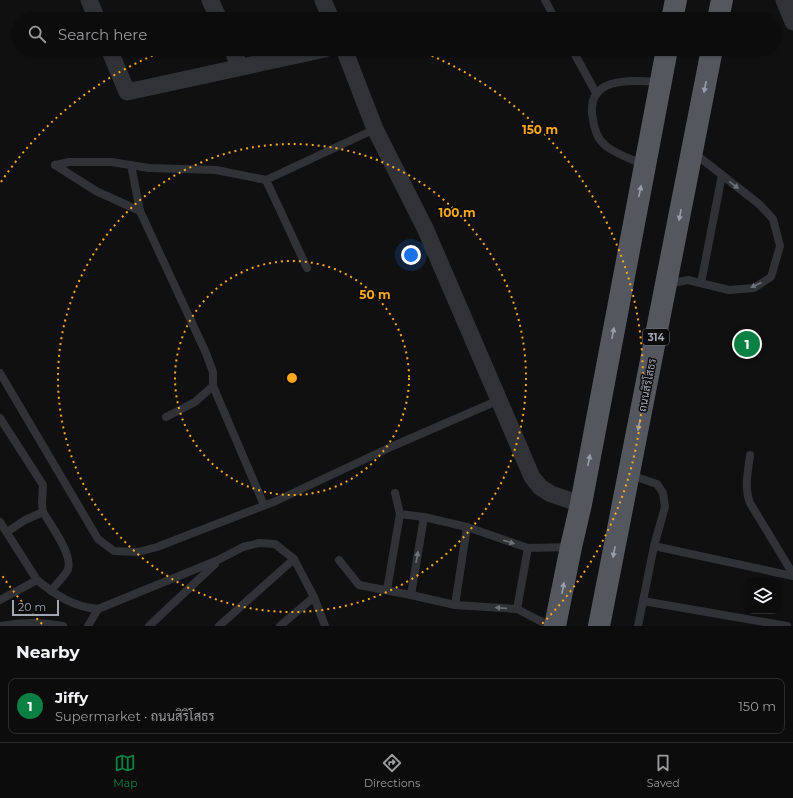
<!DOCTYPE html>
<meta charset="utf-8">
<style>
:root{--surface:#0c0c0d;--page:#151516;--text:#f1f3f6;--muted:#9a9b9d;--line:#2c2c2e;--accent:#0b8043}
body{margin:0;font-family:Montserrat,Sarabun,sans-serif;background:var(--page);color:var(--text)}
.controls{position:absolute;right:12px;bottom:12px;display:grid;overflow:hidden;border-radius:8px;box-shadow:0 1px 3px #0004}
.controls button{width:36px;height:36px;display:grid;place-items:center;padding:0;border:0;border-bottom:1px solid var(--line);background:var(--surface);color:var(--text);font:20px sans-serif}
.scale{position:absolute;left:12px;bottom:10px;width:47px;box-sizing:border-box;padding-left:4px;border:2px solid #a0a6b3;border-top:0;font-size:11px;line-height:14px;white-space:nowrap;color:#a0a6b3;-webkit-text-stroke:3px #0b0b0c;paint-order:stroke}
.you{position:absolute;left:411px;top:255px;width:14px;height:14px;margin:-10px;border:3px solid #fff;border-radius:50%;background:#1a73e8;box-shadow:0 0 0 6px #1a73e833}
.badge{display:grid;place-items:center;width:26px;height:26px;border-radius:50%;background:var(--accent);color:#fff;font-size:13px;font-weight:700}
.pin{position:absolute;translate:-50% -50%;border:2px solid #fff;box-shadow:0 1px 4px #0006}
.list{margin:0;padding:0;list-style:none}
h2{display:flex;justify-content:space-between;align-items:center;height:52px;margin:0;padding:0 16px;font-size:17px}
h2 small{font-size:13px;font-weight:400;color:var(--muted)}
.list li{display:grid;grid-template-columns:26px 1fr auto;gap:12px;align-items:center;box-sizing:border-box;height:56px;margin:0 8px 8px;padding:0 8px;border:1px solid var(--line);border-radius:8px}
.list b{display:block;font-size:15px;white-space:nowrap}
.list p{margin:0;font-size:13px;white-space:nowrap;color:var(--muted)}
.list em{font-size:13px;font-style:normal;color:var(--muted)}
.icon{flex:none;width:22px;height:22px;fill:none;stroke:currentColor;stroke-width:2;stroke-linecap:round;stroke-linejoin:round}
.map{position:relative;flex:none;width:793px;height:626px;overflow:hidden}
.search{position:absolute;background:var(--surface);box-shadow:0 1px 3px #0004;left:12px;right:12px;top:12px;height:44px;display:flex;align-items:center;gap:10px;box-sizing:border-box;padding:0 14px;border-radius:22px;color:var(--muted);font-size:15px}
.sheet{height:116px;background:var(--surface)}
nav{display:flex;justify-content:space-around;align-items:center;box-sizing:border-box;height:56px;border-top:1px solid var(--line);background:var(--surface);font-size:11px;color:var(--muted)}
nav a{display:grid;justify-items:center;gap:2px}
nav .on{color:var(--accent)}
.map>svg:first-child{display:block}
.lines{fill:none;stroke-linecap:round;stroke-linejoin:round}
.service{stroke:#303236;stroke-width:8}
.minor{stroke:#303236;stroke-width:17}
.trunk{stroke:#54585e;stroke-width:22}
.oneway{fill:#989eaa}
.oneway2{fill:#6e727b}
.ring{fill:none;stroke:#fca81d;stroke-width:2;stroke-dasharray:2 4}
.labels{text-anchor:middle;stroke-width:3;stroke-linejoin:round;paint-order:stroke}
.shield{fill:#0b0b0c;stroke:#737881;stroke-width:1}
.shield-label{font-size:10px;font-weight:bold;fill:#a0a6b3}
.street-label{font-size:11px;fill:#a0a6b3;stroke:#0b0b0c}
.centre{fill:#fca81d;stroke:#0b0b0c;stroke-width:2}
.ring-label{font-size:12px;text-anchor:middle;font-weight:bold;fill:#fca81d;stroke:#0b0b0c;stroke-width:3;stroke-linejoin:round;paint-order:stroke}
</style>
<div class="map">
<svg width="793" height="626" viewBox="0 0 793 626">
<rect width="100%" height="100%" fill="#101011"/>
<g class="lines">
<!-- service -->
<g class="service">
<polyline points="545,0 555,19"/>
<polyline points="572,49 596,93"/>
<polyline points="55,165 69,162 111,162 149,168 216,170 266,180"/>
<polyline points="55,165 96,191 140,211"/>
<polyline points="131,165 140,211 206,353 213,372 213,386 195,402 166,417"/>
<path d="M645 165C632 159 617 155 606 146 597 139 595 130 593 120 584 76 630 80 660 82"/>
<polyline points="307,268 266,180 375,129"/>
<polyline points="701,283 722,175"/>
<polyline points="668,284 688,280 729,290 754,288 771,277 780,246 773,219 759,204 694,153"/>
<polyline points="0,373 98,539 114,551 138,552 157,547 276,501 393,446 499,400"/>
<polyline points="213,386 264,505"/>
<polyline points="0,418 43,485 42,504 43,512"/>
<path d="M750 455C748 472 744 487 750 503L793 574"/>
<polyline points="630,475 657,484 663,493 665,507 654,546 638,626"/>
<polyline points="400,514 424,517"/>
<polyline points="0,522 37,580"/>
<path d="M7 532 25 520 43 512C50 524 73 555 68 569 66 575 55 585 51 591"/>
<polyline points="654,546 793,576"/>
<polyline points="339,560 359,585 411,595"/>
<polyline points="387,590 400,514 395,493"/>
<path d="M0 600 37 580C56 595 73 607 98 609L218 560 243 547 259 543 275 544 294 559 314 597 325 626"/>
<polyline points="643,601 787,626"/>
<polyline points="455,605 467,527"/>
<polyline points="517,609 528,548"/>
<path d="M0 626C22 622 42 622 63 626"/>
<polyline points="88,626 98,609"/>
<polyline points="149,626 215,564"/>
<polyline points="219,626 294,559"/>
<polyline points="280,626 314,597"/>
<polyline points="550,626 517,609 455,605 411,595 424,517 467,527 528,548 571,547"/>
</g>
<!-- minor -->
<g class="minor">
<polyline points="89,0 97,19"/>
<polyline points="210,0 219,19"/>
<polyline points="323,0 331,19"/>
<polyline points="784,0 793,22"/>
<polyline points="109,49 127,92 325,49"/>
<polyline points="232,49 240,67"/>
<polyline points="344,49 375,129 425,228 532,477 540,487 551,494 581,504"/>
</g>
<!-- trunk -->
<g class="trunk">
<polyline points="672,19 676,0"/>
<polyline points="718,19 722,0"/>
<polyline points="555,626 571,547 581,504 667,49"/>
<polyline points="599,626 712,49"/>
</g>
</g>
<!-- one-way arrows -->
<defs><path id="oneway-solid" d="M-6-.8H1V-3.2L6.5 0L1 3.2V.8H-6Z"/></defs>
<g class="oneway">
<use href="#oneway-solid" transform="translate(705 87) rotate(101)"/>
<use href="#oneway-solid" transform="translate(640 191) rotate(-79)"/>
<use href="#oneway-solid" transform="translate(680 215) rotate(101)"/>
<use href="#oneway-solid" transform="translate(613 333) rotate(-79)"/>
<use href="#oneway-solid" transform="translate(639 425) rotate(101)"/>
<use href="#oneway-solid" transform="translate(589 460) rotate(-79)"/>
<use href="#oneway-solid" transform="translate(614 552) rotate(101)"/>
<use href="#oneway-solid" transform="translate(563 588) rotate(-79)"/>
</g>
<g class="oneway2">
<use href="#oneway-solid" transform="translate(734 185) rotate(38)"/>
<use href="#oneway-solid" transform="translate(756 285) rotate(155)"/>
<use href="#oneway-solid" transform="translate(509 542) rotate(18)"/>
<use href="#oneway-solid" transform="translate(417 557) rotate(-80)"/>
<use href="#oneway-solid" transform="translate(501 608) rotate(-176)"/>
</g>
<!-- distance rings -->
<g class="ring">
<circle cx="292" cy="378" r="117"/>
<circle cx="292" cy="378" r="234"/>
<path d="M42 624A351 351 0 0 1 1 574M1 182A351 351 0 0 1 169 49M415 49A351 351 0 0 1 542 624"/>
</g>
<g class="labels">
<!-- shield labels -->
<rect class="shield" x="643" y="329" width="26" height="16" rx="3"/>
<g class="shield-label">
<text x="656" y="341">314</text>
</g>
<!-- street labels -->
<g class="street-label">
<text transform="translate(647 385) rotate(-79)" y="4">ถนนสิริโสธร</text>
</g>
</g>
<circle cx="292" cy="378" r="6" class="centre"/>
<g class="ring-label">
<text x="540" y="134">150 m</text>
<text x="457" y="217">100 m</text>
<text x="375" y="299">50 m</text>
</g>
</svg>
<div class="controls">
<button><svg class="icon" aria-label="layers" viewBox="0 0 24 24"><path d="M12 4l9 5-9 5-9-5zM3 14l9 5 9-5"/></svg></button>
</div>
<div class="scale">20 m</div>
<div class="you"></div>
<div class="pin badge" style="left:747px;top:344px">1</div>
<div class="search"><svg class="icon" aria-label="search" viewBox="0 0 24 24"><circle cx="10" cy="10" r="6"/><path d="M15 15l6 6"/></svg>Search here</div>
</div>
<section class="sheet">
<h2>Nearby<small></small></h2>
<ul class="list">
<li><span class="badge">1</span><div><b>Jiffy</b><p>Supermarket · ถนนสิริโสธร</p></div><em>150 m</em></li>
</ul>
</section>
<nav>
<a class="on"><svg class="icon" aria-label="map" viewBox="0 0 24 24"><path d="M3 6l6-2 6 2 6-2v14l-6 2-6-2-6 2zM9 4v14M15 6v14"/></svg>Map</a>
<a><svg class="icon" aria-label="directions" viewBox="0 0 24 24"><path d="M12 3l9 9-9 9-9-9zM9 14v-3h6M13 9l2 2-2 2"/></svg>Directions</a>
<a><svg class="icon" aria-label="saved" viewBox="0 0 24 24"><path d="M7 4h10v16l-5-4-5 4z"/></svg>Saved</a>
</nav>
